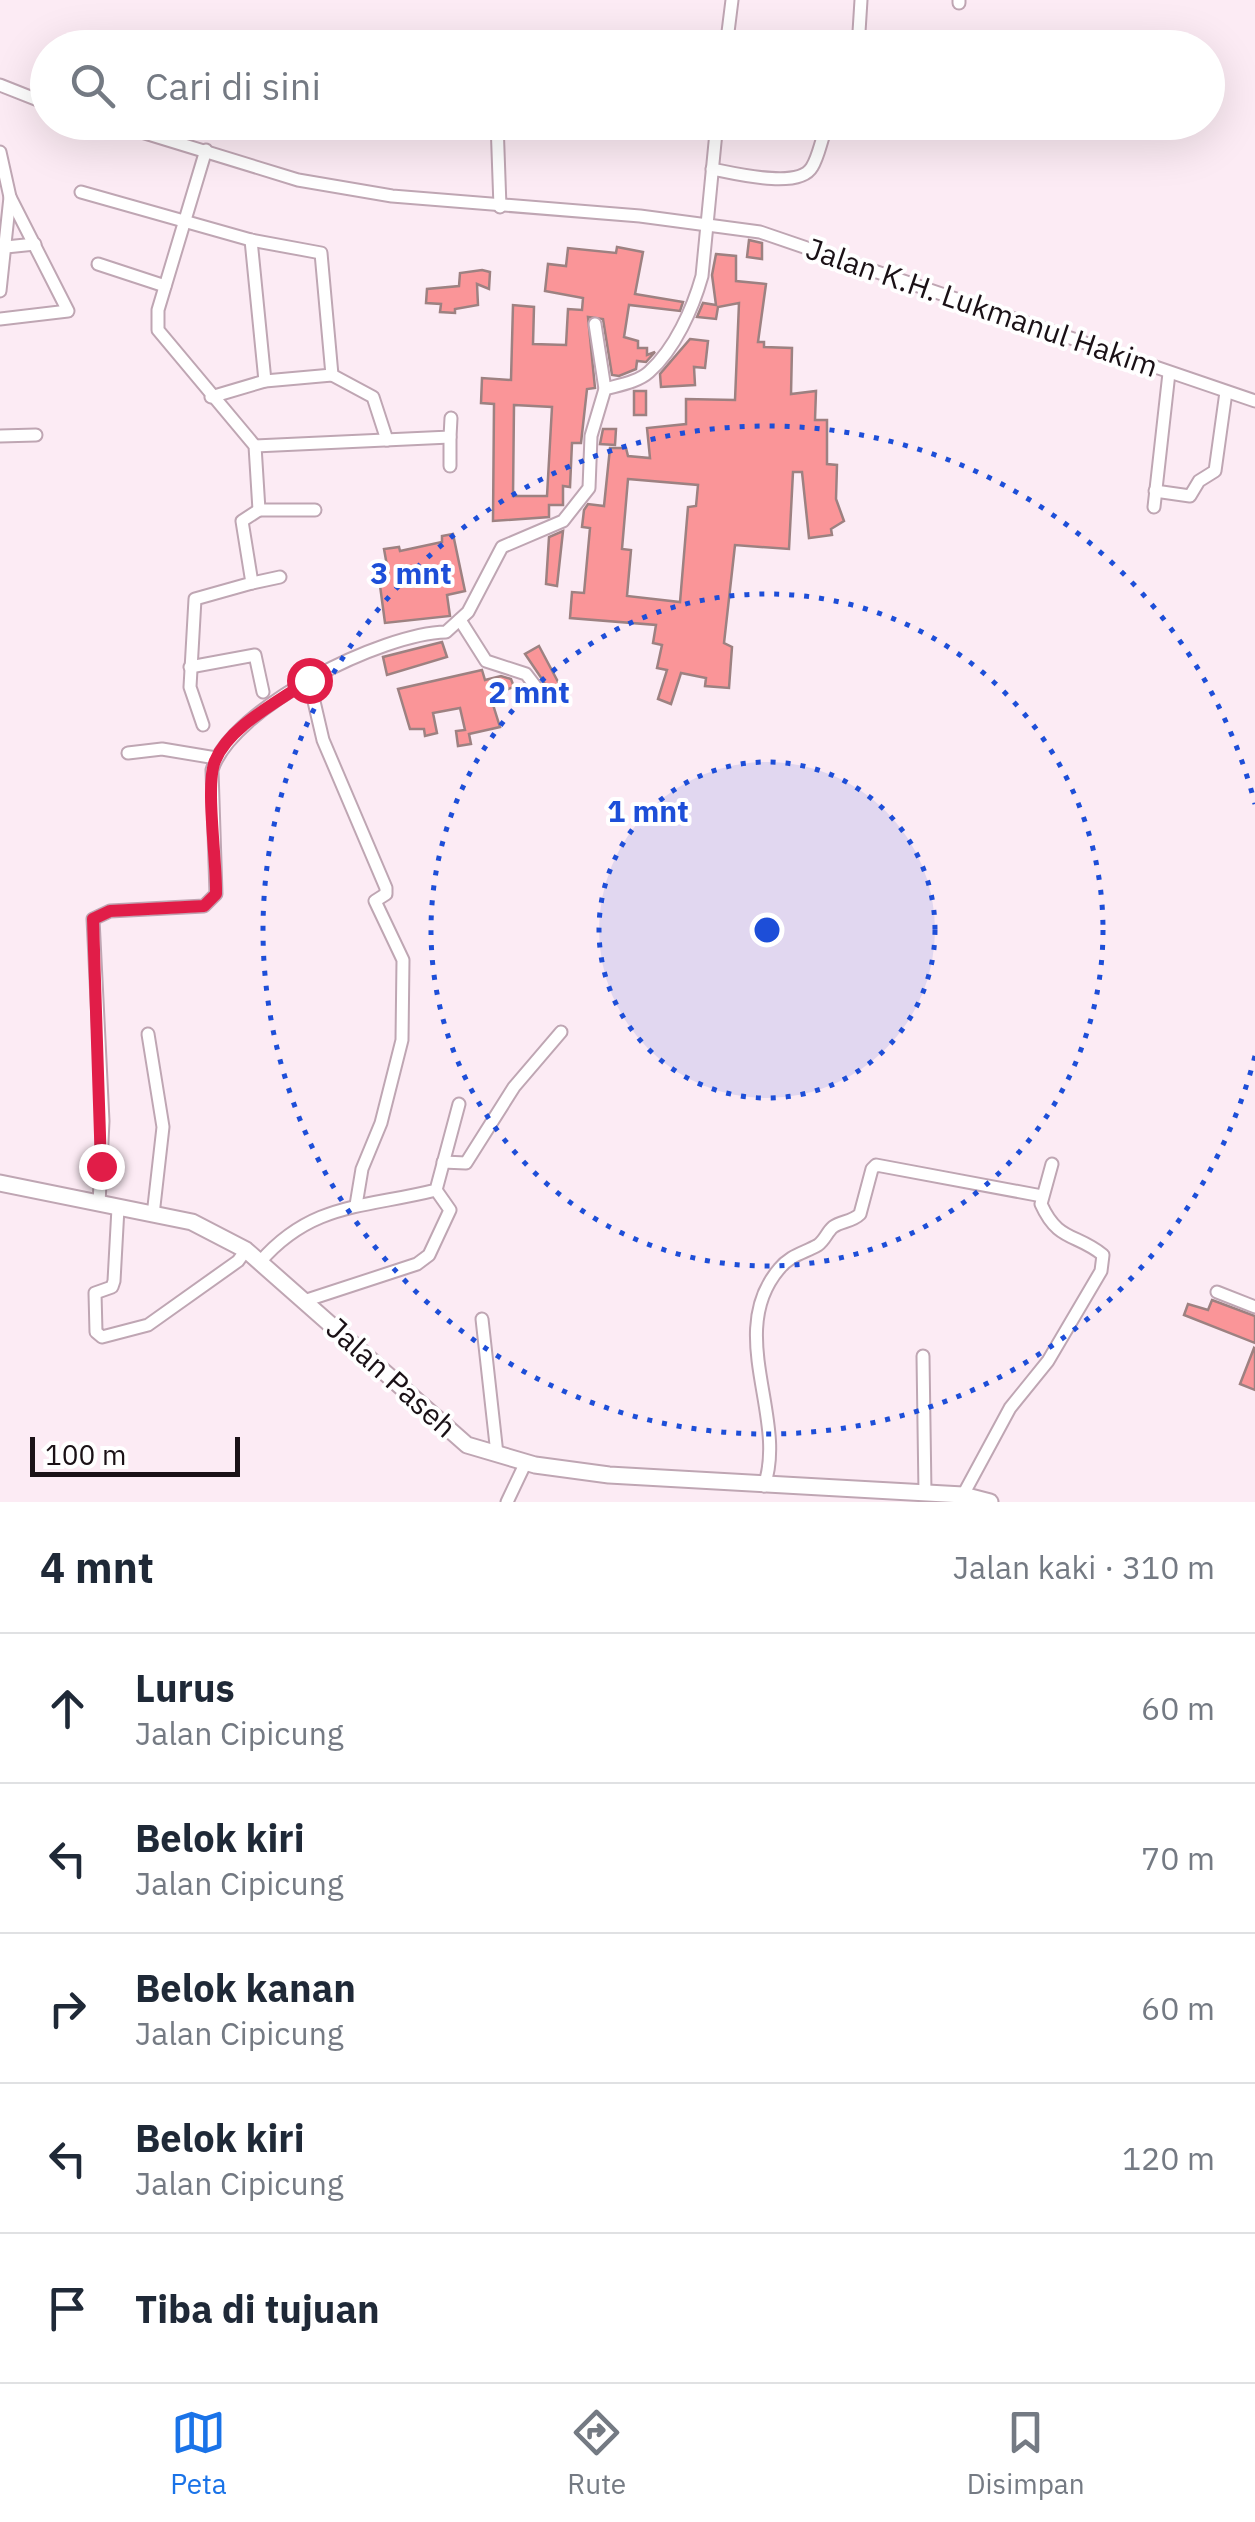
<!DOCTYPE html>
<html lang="id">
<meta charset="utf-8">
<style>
:root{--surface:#fff;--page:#f6f6f7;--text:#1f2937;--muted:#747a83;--line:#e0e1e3;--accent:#1a73e8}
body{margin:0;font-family:"IBM Plex Sans",sans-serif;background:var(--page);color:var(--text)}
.scale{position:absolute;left:30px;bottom:25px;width:210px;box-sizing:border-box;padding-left:10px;border:5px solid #1a1116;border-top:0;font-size:28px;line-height:35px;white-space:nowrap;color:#1a1116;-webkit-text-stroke:8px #fff;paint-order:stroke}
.stop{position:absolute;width:30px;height:30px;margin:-22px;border:8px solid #e11d48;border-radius:50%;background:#fff}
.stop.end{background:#e11d48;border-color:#fff;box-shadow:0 2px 10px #0008}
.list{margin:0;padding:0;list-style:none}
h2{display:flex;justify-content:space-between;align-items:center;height:130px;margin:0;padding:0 40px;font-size:42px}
h2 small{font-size:32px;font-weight:400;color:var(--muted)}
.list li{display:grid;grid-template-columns:65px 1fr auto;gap:30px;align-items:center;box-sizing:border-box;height:150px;padding:0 40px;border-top:2px solid var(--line)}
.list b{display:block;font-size:38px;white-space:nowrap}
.list p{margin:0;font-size:32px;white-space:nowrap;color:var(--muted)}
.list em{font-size:32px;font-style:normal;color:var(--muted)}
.icon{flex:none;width:55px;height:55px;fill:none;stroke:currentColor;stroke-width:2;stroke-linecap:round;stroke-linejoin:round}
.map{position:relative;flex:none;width:1255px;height:1502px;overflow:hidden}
.search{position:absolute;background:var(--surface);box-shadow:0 10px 40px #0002;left:30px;right:30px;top:30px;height:110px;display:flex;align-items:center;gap:25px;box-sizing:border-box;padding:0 35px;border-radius:55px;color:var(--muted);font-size:38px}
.sheet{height:880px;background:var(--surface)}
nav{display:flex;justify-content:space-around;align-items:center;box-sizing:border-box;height:140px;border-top:2px solid var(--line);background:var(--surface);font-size:28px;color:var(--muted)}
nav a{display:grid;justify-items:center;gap:5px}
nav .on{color:var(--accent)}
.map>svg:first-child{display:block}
.building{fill:#fa9598;stroke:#9d8181;stroke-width:2.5;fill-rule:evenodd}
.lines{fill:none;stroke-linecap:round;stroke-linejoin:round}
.street-casing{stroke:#bfa6b3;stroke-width:15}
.secondary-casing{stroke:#bfa6b3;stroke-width:19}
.street{stroke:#fff;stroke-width:11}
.secondary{stroke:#fff;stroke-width:15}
.route{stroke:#e11d48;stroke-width:12}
.ring{fill:none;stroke:#1d4ed8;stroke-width:5;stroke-dasharray:5 10}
.labels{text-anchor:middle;stroke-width:8;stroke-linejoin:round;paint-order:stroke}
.street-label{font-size:30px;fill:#1a1116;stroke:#fff}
.centre{fill:#1d4ed8;stroke:#fff;stroke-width:5}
.ring-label{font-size:30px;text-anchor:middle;font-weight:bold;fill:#1d4ed8;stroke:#fff;stroke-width:8;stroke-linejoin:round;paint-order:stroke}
</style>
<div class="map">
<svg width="1255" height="1502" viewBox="0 0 1255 1502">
<rect width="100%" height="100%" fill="#fcebf4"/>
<!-- building -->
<g class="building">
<polygon points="749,240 762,243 762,259 747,257"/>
<path d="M617 247 643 252 635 294 683 302 680 311 629 305 624 337 638 341V348H647V355L655 352 646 362 637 361 636 369 619 376 612 375 603 319 588 317 595 388 587 389 581 443H572L570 487 563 486V505H549V517L493 521 494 404 481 403 482 378 511 380 513 305 534 307 533 344 566 345 568 309 582 310 583 298 545 291 548 264 566 266 568 248 616 253ZM514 405 552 407 547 496H513Z"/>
<path d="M716 254 736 256V281L766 284 758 342H764V347L792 348 791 394 816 391 815 420H827V464L837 465 836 499 844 521 831 529 832 535 809 538 802 472H793L789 549 735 545 724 643 732 647 729 688 705 686 706 678 681 673 671 704 658 699 667 670 657 668 662 645 653 643 656 625 570 618 572 592 584 593 590 528 582 527 584 510 588 504 604 506 610 448H626L628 456 650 458 647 428 686 424V399L735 400 739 303 718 307 716 319 697 317 703 303 716 305 712 275ZM628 479 698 485 696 506 688 507 680 602 627 596 631 550 622 549Z"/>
<polygon points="482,270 490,272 489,289 477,284 478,305 455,309 455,313 440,312 441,304 426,303 427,289 459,286 460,273"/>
<polygon points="690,339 708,341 705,368 694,367 695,385 661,387 660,374"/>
<rect x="634" y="391" width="12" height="24"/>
<polygon points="603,429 616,429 615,445 600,444"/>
<polygon points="563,531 557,586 546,584 549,537"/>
<polygon points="453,534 465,591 447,595 450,616 385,623 379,578 389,577 384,549 399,547 400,551 442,542 442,536"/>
<polygon points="442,642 447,657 387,675 383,657"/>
<polygon points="539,646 565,695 549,704 544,682 525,654"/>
<polygon points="482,670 485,680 501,676 511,679 514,687 490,695 500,727 469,734 471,744 458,746 456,731 465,730 460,708 433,713 437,733 425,736 424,729 410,729 398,689"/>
<polygon points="1212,1300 1255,1316 1255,1343 1184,1315 1188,1304 1208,1310"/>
<polygon points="1254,1348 1255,1349 1255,1390 1240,1384"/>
</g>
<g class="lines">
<defs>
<g id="street">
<polyline points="959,3 959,0"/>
<polyline points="726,48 732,0"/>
<polyline points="858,48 861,0"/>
<polyline points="0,85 48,104"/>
<polyline points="109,122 298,180 392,196 640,216 760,232 1255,401"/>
<polyline points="497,122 500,207"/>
<polyline points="206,150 158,310 158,330 255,446 259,510 315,510"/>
<polyline points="0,152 10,197 0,291"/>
<path d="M712 169C733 173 799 190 812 167 820 154 821 137 829 122"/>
<polyline points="81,192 251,240 321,253 332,375 265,381 211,397"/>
<polyline points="251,240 265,381"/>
<polyline points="6,247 35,244"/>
<polyline points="98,264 165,286"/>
<polyline points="0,319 68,311 10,197"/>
<polyline points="595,324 605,389"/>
<polyline points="332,375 373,397 387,440"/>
<polyline points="0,436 36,435"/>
<polyline points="450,437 450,466"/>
<polyline points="255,446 450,437 451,418"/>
<polyline points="1155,491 1190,496 1199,481 1215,471 1226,392"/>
<polyline points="1154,507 1169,373"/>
<polyline points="252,583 280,577"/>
<polyline points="460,620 486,661 526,674 536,687"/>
<polyline points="190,667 255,655 263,692"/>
<polyline points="309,680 323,740 386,888 386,894 375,901 403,960 402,1040 381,1123 362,1169 356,1205"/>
<polyline points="203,725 190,687 195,599 252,583 242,521 259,510"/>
<polyline points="128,753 162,749 216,758"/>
<polyline points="148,1034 163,1127 153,1215"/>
<polyline points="443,1162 466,1163 514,1087 561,1032"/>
<path d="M99 1204 103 1121 93 919 110 911 204 906 216 894 212 770C232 707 383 633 446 632L468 612 502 547 563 521 589 488 591 436 605 389C619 385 638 382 649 372 675 349 693 308 702 276L717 122"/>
<polyline points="118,1208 114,1281 112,1287 95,1293 96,1332 102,1337 148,1325 238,1261 246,1250"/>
<path d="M260 1262C312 1202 365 1208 436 1190L459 1104"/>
<polyline points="1217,1292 1255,1307"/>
<polyline points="304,1301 417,1264 429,1255 450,1210 436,1190"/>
<polyline points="482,1319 497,1454"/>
<polyline points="923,1356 925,1493"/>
<path d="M764 1486C788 1418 725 1333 779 1269 790 1255 804 1253 818 1245 825 1240 827 1232 833 1227 841 1221 852 1222 860 1214L872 1169 876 1165 1042 1196"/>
<path d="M963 1495 1010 1408 1048 1361 1101 1271 1103 1255C1076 1233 1058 1242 1041 1204L1052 1164"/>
<polyline points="507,1502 526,1462"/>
</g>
<polyline id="secondary" points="0,1183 192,1222 246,1250 467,1445 535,1465 609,1475 963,1495 990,1502"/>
</defs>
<!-- street casing -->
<use href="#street" class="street-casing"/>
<!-- secondary casing -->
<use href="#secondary" class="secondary-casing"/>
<!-- street -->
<use href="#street" class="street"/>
<!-- secondary -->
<use href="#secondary" class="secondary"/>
</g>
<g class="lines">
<!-- route -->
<path class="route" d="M101 1166 93 919 110 911 204 906 216 894C217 863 205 784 215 761 229 726 280 701 309 680"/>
</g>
<!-- distance rings -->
<circle cx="767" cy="930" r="168" fill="#1d4ed8" fill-opacity=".12"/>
<g class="ring">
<circle cx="767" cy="930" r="168"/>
<circle cx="767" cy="930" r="336"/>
<path d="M1255 1056A504 504 0 1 1 1255 804"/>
</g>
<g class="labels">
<!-- street labels -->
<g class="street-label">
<text transform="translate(982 308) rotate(19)" y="10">Jalan K.H. Lukmanul Hakim</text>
<text transform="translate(391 1378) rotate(42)" y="10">Jalan Paseh</text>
</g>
</g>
<circle cx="767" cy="930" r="15" class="centre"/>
<g class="ring-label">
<text x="411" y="584">3 mnt</text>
<text x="529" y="703">2 mnt</text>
<text x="648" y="822">1 mnt</text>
</g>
</svg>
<div class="scale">100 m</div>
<div class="stop" style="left:309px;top:680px"></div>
<div class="stop end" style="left:101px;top:1166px"></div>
<div class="search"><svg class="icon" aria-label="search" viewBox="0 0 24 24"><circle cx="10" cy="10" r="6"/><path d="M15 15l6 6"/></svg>Cari di sini</div>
</div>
<section class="sheet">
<h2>4 mnt<small>Jalan kaki · 310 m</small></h2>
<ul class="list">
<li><svg class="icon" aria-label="ahead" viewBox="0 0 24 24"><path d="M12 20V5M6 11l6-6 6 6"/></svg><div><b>Lurus</b><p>Jalan Cipicung</p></div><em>60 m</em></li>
<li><svg class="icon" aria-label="left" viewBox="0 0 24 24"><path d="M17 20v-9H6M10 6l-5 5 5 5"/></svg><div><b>Belok kiri</b><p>Jalan Cipicung</p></div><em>70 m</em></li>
<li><svg class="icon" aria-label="right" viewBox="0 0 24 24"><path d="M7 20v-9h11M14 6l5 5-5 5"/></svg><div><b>Belok kanan</b><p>Jalan Cipicung</p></div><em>60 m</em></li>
<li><svg class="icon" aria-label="left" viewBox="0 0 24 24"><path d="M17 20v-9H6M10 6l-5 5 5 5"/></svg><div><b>Belok kiri</b><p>Jalan Cipicung</p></div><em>120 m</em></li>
<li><svg class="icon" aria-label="arrive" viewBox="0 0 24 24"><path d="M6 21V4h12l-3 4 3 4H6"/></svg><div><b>Tiba di tujuan</b></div></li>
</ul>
</section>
<nav>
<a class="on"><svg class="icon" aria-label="map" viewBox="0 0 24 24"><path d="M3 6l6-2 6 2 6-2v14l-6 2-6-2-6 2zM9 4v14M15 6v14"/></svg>Peta</a>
<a><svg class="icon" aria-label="directions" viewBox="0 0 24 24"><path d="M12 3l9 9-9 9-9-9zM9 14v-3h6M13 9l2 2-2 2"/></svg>Rute</a>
<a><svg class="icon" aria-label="saved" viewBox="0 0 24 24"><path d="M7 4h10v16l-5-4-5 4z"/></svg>Disimpan</a>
</nav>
